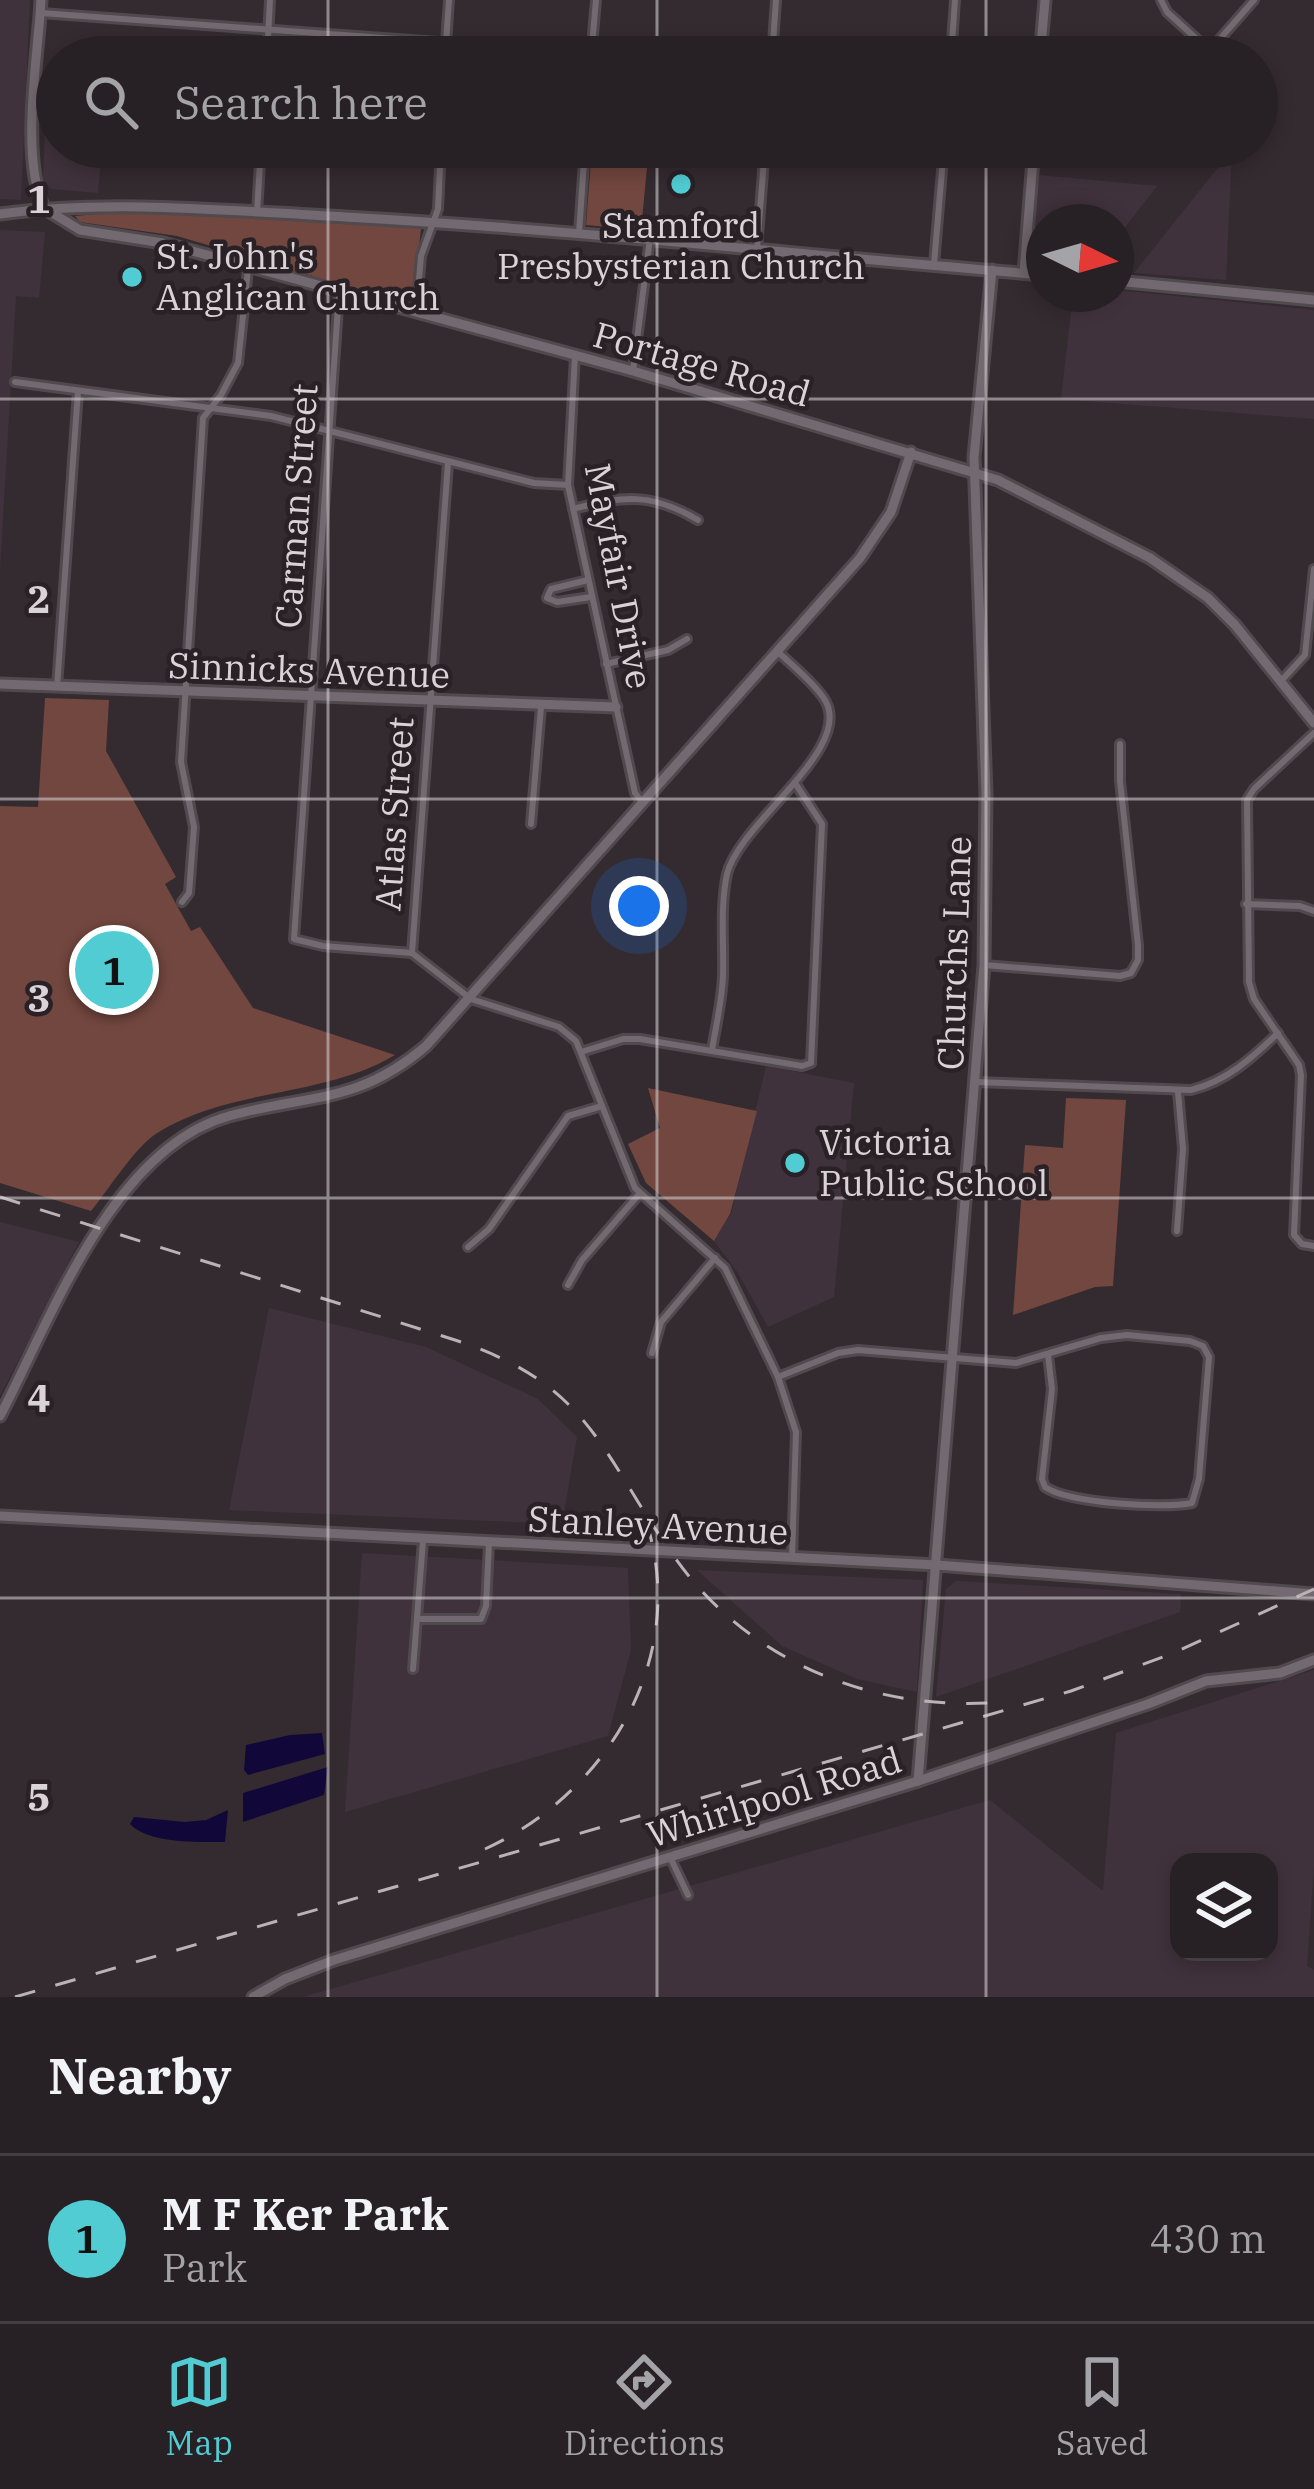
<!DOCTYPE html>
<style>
:root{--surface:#272025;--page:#332d32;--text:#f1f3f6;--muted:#a4a3a7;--line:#433e42;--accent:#51ccd3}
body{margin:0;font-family:"IBM Plex Serif",serif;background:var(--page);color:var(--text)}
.controls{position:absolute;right:36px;bottom:36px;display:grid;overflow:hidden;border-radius:24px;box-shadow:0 6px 18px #0003}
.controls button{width:108px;height:108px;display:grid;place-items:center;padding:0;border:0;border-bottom:3px solid var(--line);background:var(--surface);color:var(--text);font:60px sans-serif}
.compass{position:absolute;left:1026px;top:204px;width:108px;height:108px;border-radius:50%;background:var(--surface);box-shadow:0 6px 18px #0003;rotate:95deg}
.you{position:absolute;left:639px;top:906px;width:42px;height:42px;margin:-30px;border:9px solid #fff;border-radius:50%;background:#1a73e8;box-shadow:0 0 0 18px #1a73e833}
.badge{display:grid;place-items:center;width:78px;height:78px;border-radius:50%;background:var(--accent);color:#111;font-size:39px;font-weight:700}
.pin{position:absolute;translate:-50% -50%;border:6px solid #fff;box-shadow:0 3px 12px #0006}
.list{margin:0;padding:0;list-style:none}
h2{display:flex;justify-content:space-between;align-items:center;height:156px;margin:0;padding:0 48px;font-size:51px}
h2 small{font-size:39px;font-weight:400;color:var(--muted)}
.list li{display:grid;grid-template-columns:78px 1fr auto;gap:36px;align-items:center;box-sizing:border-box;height:168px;padding:0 48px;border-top:3px solid var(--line)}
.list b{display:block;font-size:45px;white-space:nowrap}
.list p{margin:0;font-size:39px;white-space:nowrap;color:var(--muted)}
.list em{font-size:39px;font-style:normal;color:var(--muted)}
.icon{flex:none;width:66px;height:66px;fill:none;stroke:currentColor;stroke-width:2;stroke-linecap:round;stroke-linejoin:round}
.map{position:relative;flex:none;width:1314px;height:1997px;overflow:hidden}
.search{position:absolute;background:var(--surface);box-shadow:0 6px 18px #0003;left:36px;right:36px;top:36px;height:132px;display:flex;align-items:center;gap:30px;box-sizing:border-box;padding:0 42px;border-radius:66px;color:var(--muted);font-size:45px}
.sheet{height:324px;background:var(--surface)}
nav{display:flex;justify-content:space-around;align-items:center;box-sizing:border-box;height:168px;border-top:3px solid var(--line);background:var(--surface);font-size:33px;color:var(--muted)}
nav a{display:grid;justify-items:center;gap:6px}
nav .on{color:var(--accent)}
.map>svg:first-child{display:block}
.built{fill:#40323c;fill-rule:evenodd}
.green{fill:#72473f}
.water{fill:#110839}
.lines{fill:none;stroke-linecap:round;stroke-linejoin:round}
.street-casing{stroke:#50494e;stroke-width:12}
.secondary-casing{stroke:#50494e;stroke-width:15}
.street{stroke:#736970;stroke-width:6}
.secondary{stroke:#736970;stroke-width:9}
.rail{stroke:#b9b2b7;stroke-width:3;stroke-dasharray:21 21;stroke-linecap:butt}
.grid{fill:none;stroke:#d9d3d7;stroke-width:3;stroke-opacity:0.55}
.poi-dot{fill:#51ccd3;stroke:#2a2127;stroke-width:4.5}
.labels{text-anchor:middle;stroke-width:9;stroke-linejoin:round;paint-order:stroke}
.poi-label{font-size:36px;fill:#d9d3d7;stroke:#2a2127;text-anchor:start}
.street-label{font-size:36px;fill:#d9d3d7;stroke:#2a2127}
.grid-label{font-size:39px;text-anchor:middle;font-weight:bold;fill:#d9d3d7;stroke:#2a2127;stroke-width:9;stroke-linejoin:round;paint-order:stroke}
</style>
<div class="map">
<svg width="1314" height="1997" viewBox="0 0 1314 1997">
<rect width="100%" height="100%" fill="#342b31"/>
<!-- built -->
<g class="built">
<polygon points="0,0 30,0 21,200 0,199"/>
<polygon points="46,105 57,106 57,147 102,147 98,193 51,189 43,180"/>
<polygon points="1232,150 1226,280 1134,273"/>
<polygon points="1039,175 1157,186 1116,239 1116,222 1044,222 1044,262 1033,261"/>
<polygon points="0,230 45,232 39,298 16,296 0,570"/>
<polygon points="1116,290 1314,310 1314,419 1061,399 1073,294 1116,294"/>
<polygon points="766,1066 854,1083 834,1297 768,1327 738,1273 714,1241 731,1214"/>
<polygon points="0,1222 79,1242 0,1396"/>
<polygon points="269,1308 426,1347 538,1399 577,1437 562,1524 229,1510"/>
<polygon points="362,1553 628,1568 631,1650 608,1736 345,1812"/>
<polygon points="697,1570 923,1580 917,1692 857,1679 782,1646"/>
<polygon points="956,1581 1181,1594 1180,1612 936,1697 946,1589"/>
<path d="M1314 1670V1867L1307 1966 1314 1970V1997H303L990 1800 1103 1891 1116 1733ZM1179 1862H1269V1952H1179Z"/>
</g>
<!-- green -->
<g class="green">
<polygon points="592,147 649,147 641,230 586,225"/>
<polygon points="129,211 416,226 421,229 413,297 404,303 177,236 80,222 75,216"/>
<path d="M45 698 109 700 106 751 176 877 165 884 191 931 200 927 253 1008 395 1055C323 1098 231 1087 157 1133 135 1147 109 1189 91 1211L0 1183V806L38 807Z"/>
<polygon points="648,1088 757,1111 730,1214 714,1241 646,1183 628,1144 660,1128"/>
<polygon points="1066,1098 1126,1100 1113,1286 1095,1287 1013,1315 1025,1145 1063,1148"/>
</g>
<!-- water -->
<g class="water">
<polygon points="322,1733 325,1754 248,1775 244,1770 246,1745 290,1735"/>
<polygon points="328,1767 324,1795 243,1822 243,1793"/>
<path d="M228 1810 225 1842C198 1842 149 1844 130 1824L134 1817 185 1822 206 1820Z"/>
</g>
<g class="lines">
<defs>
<g id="street">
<polyline points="1161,0 1167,12 1210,51"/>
<polyline points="41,13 642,57"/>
<polyline points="267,57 270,0"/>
<polyline points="445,57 449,0"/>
<polyline points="591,57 596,0"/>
<polyline points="772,57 776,0"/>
<polyline points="951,57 955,0"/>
<polyline points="1204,57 1254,0"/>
<polyline points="257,212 261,147"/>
<polyline points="579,233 585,147"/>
<polyline points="757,248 765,147"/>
<polyline points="934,264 944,147"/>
<polyline points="339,293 294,939 323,946 412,953 471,999 559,1027 576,1041 635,1188 725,1268 778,1377 796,1432 792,1558"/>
<polyline points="416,313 421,256 438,209 441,147"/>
<polyline points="575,355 568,485 635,793 643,803"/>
<polyline points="633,371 650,238"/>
<polyline points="15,382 271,416 534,483 568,485"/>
<path d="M573 509C623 496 651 492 698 520"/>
<polyline points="588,580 551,589 547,598 557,602 591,597"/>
<polyline points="606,664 668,650 687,639"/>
<polyline points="1281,681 1305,655 1314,569"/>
<polyline points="57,687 78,391"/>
<polyline points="1314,733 1254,789 1247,800 1249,982 1254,999 1299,1065 1301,1075 1294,1235 1302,1244 1314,1246"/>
<polyline points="531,824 541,707"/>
<polyline points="182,902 189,893 194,827 181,762 203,418 221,395 238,363 248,269"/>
<polyline points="1246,904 1300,906 1314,911"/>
<polyline points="412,953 448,463"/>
<polyline points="984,965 1120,976 1131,973 1138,960 1138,945 1120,781 1120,744"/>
<path d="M712 1050C716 1025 722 1001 723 976 724 943 720 907 727 874 740 821 859 746 823 697 811 680 792 665 777 651"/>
<polyline points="581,1052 623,1039 640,1039 802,1066 811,1063 822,824 795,783"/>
<path d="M976 1082 1191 1090C1227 1081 1252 1058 1278 1033"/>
<polyline points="1177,1231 1183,1149 1178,1092"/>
<polyline points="468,1247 489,1229 568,1116 602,1106"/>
<polyline points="568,1285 582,1260 640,1193"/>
<polyline points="652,1353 661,1322 715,1258"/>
<path d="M778 1377 838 1353 858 1350 1016 1363 1101 1338 1127 1335 1190 1341 1203 1346 1209 1357 1199 1479 1192 1503C1163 1509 1068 1503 1045 1487L1042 1479 1052 1389 1048 1355"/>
<polyline points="419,1619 481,1619 486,1606 489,1544"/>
<polyline points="413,1669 423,1541"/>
<polyline points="670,1857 688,1895"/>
</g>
<g id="secondary">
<path d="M41 0C38 58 20 156 44 208"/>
<polyline points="1040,57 1045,0"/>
<polyline points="44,208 80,230 163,243 633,371 998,480 1150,558 1208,598 1235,625 1314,723"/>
<path d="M0 214C114 199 230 211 345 217 579 230 811 256 1044 275"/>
<polyline points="1024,273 1034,147"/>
<polyline points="1116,281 1314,300"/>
<polyline points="0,684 616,707"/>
<path d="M0 1416C52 1317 113 1148 229 1116 308 1094 357 1105 426 1046L860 558 891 512 911 452"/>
<polyline points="0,1516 937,1565 1314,1594"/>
<polyline points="918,1781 984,965 986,793 974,457 992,270"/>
<polyline points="253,1997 285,1979 334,1960 918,1781 1148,1704 1206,1681 1280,1673 1314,1660"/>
</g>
</defs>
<!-- street casing -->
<use href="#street" class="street-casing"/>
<!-- secondary casing -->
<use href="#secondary" class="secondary-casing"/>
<!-- street -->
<use href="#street" class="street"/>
<!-- secondary -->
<use href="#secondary" class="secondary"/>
<!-- rail -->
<g class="rail">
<path d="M0 1197 455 1340C592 1385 600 1453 675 1558 750 1663 875 1713 1002 1702"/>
<path d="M485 1849C604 1795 686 1664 649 1531"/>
<polyline points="15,1997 1071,1691 1171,1654 1314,1589"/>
</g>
</g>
<!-- grid -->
<path class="grid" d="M328 0V57M657 0V57M986 0V57M328 147V1997M657 147V1997M986 147V1997M0 399H1314M0 799H1314M0 1198H1314M0 1598H1314"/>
<!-- markers -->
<g class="poi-dot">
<circle cx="681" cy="184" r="12"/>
<circle cx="132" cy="277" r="12"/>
<circle cx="795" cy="1163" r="12"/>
</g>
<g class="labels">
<!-- poi labels -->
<g class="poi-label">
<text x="681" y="238" text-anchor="middle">Stamford<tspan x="681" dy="41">Presbysterian Church</tspan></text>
<text x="156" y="269">St. John's<tspan x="156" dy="41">Anglican Church</tspan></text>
<text x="819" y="1155">Victoria<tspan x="819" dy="41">Public School</tspan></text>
</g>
<!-- street labels -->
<g class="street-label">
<text transform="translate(702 364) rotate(16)" y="13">Portage Road</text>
<text transform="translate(296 506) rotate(-86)" y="13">Carman Street</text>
<text transform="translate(619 576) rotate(79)" y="13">Mayfair Drive</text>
<text transform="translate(309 670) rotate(2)" y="13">Sinnicks Avenue</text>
<text transform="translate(394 814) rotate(-86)" y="13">Atlas Street</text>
<text transform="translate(954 953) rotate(-88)" y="13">Churchs Lane</text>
<text transform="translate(658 1525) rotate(3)" y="13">Stanley Avenue</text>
<text transform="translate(774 1797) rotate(-17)" y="13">Whirlpool Road</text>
</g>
</g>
<g class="grid-label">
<text x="39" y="213">1</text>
<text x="39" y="613">2</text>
<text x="39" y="1012">3</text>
<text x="39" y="1412">4</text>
<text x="39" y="1811">5</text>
</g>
</svg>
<div class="controls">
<button><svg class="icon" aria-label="layers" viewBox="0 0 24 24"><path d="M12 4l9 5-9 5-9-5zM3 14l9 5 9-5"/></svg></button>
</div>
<svg class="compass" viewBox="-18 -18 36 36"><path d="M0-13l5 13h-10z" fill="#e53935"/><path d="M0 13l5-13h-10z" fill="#a4a3a7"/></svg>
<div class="you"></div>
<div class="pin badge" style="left:114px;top:970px">1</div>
<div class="search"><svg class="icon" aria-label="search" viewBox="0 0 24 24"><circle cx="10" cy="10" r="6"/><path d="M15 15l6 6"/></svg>Search here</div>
</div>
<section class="sheet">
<h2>Nearby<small></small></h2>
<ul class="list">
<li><span class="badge">1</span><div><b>M F Ker Park</b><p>Park</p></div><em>430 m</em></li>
</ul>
</section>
<nav>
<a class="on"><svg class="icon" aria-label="map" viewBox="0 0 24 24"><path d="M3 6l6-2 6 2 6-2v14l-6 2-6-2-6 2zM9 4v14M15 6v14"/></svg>Map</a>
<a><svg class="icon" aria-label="directions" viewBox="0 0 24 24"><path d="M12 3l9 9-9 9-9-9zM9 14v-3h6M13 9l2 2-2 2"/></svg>Directions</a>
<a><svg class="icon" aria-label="saved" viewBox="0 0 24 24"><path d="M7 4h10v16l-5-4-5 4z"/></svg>Saved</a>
</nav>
